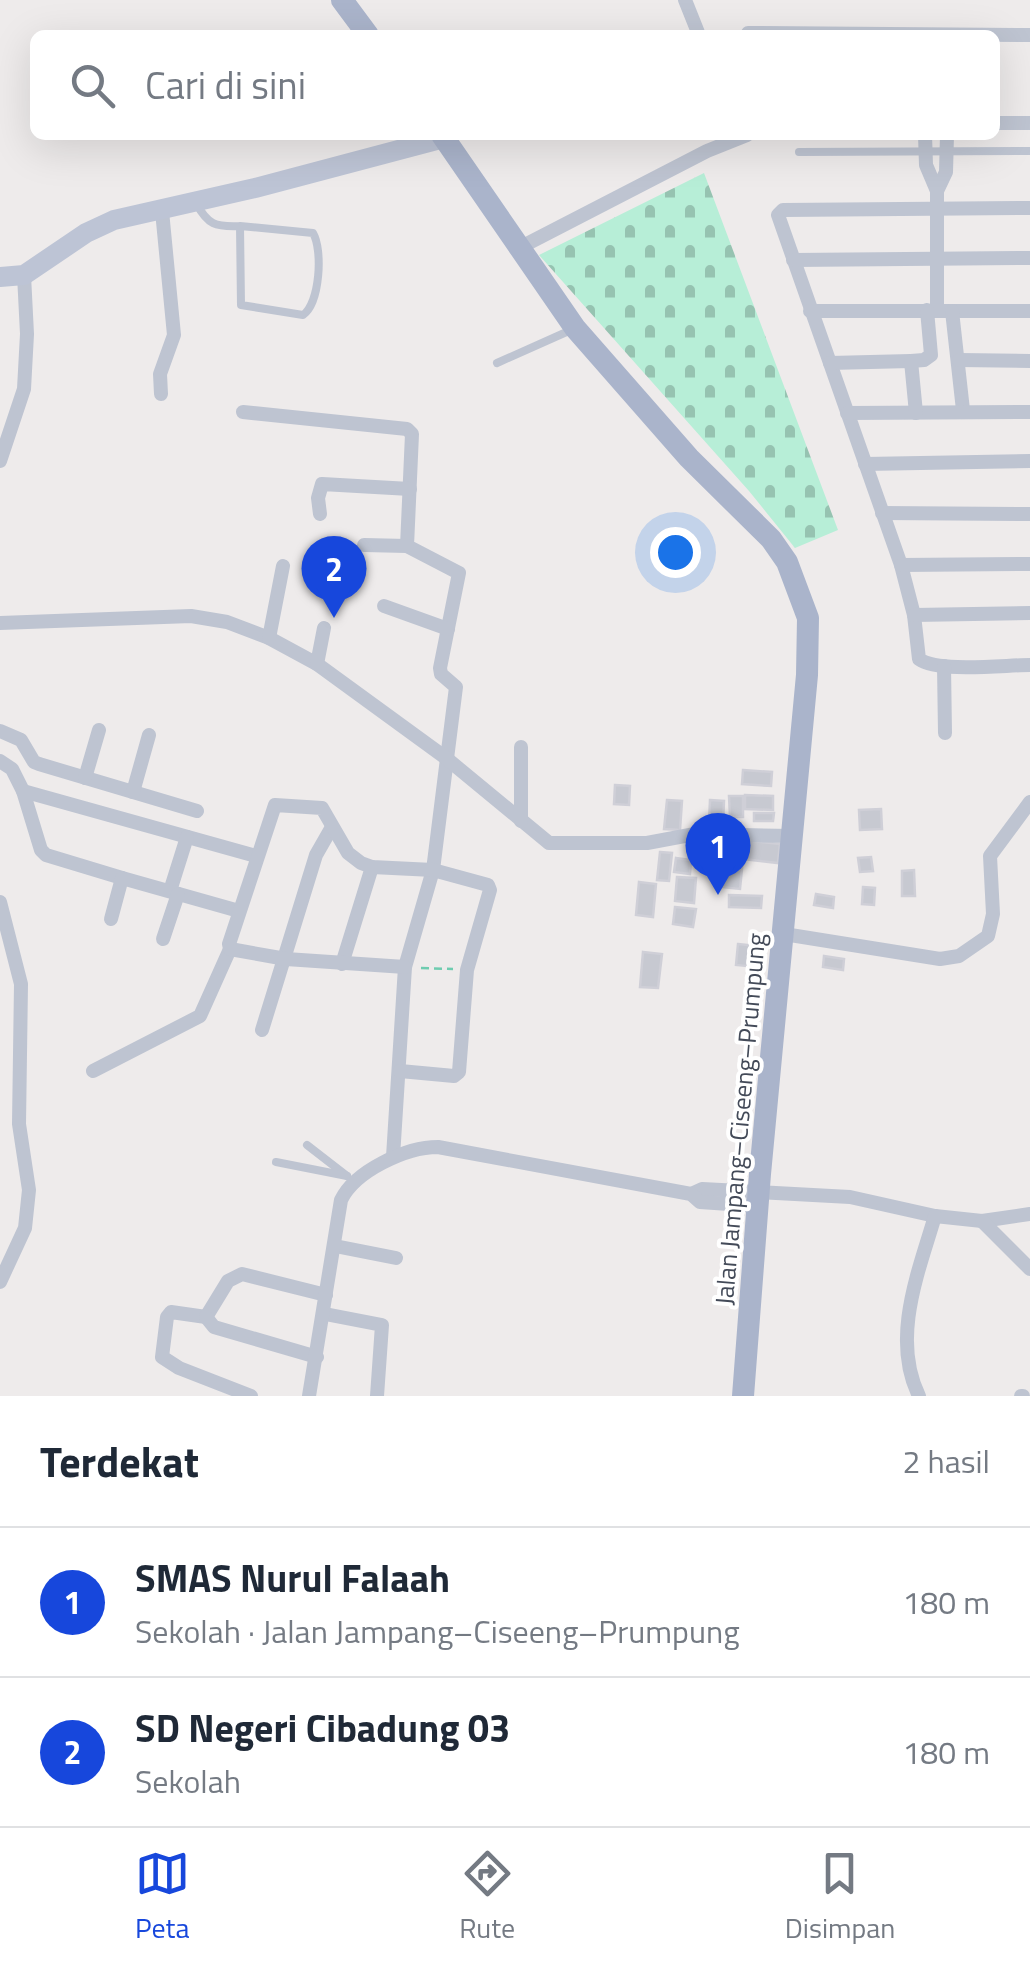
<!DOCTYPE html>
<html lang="id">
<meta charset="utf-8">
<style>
:root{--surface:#fff;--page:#f2f2f3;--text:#1f2937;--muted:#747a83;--line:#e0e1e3;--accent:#1747dc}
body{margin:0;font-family:"Titillium Web",sans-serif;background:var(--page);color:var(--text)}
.you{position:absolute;left:675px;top:552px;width:35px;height:35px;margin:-25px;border:8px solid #fff;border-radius:50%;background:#1a73e8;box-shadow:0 0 0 15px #1a73e833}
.badge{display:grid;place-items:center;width:65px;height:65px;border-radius:50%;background:var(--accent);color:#fff;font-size:32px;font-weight:700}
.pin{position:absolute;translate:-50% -82px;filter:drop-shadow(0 2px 5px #0008)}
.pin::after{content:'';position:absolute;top:52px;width:35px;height:30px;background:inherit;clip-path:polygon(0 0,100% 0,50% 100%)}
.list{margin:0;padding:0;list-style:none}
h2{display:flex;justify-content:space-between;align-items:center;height:130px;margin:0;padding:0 40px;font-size:42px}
h2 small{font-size:32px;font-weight:400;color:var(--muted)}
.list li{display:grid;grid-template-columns:65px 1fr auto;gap:30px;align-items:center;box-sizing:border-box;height:150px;padding:0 40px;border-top:2px solid var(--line)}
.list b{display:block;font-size:38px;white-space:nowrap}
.list p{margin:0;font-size:32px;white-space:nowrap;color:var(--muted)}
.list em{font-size:32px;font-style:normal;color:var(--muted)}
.icon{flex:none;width:55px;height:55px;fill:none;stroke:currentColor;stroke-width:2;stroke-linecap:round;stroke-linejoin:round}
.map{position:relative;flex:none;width:1030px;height:1396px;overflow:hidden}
.search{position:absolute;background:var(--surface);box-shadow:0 10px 40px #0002;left:30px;right:30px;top:30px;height:110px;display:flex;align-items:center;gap:25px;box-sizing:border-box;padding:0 35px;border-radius:15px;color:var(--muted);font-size:38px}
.sheet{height:430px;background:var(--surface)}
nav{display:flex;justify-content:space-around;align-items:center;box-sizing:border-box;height:140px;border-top:2px solid var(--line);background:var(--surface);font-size:28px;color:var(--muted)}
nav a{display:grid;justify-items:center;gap:5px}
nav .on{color:var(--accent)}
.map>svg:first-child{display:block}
.cemetery{fill:url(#cemetery-stones)}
.building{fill:#c7c9d1;stroke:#cfcfd7;stroke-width:2.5}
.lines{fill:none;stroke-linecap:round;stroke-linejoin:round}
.path{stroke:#6fccb0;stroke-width:2.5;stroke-dasharray:8 5;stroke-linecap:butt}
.lane{stroke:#bec4d1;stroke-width:8}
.street{stroke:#bec4d1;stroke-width:14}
.secondary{stroke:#bdc4d5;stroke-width:20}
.primary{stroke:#aab4cb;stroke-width:22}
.labels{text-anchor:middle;stroke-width:8;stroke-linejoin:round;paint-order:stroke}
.street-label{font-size:25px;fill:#434a58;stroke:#fff}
</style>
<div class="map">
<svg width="1030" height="1396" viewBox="0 0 1030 1396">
<defs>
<pattern id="cemetery-stones" width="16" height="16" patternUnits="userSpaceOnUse" patternTransform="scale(2.5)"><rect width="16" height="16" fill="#b7eed7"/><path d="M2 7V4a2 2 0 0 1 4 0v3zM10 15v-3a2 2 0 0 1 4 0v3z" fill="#96c3b1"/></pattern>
</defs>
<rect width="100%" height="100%" fill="#eeebeb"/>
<!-- cemetery -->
<polygon class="cemetery" points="704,173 838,530 795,548 749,491 539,255"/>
<!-- building -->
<g class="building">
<polygon points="743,770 772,772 771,786 742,784"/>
<polygon points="615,785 630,786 629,805 614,804"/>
<polygon points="745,795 773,796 773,810 745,809"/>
<polygon points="729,796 743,796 743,817 730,817"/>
<polygon points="667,800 682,801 680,830 664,829"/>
<polygon points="710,800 724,801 723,823 709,823"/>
<polygon points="881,809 882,829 860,830 859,810"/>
<polygon points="754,813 774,813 773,821 754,821"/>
<polygon points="726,838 780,844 778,863 743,859 740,889 721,887"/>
<polygon points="660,852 672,853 669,881 657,880"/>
<polygon points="871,857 873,871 860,872 858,858"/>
<polygon points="676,858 691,860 690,874 674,872"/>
<polygon points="914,870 915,896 902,896 902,871"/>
<polygon points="677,877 696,878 694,903 675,901"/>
<polygon points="639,882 656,884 653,917 636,915"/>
<polygon points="863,887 875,888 874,905 862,904"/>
<polygon points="816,894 834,897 833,908 814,905"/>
<polygon points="729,895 762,896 761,908 729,907"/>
<polygon points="675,907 696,909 693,927 673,924"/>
<polygon points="738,944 758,946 756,967 736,965"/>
<polygon points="643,952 662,954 658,988 640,987"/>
<polygon points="824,956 844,959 843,970 823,967"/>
</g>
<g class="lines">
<!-- path -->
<polyline class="path" points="421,968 453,969"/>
<!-- lane -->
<g class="lane">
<polyline points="799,152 1030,151"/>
<path d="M196 203C208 225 215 227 240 226L241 305 303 315C320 303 323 250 313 233L240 226"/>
<polyline points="497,363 571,330"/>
<polyline points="307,1145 347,1176"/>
<polyline points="276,1162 347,1176"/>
</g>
<!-- street -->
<g class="street">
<polyline points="685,0 699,35"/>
<polyline points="748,33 1030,35"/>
<polyline points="995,123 1030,123"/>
<polyline points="925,135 926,165 937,191"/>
<path d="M1030 208 783 210 778 215 901 565 914 615 919 659C939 673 1004 665 1030 665"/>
<polyline points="519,248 707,151 747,135"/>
<polyline points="793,260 1030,258"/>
<polyline points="937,310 937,191 946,172 947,135"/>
<polyline points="810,311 1030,311"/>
<polyline points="952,311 963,410"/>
<polyline points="959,360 1030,361"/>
<polyline points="830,363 911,361"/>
<polyline points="161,394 160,374 174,335 162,211"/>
<polyline points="243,412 407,429 412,434 407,546 459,573 440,668 441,674 456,687 433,870 405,967 393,1157"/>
<polyline points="847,413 1030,412"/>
<polyline points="916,413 911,361 924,360 931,355 927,310"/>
<polyline points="0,461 24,389 27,334 24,275"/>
<polyline points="865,464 1030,461"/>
<polyline points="882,513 1030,514"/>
<polyline points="320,514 318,498 322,484 410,489"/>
<polyline points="364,545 407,546"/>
<polyline points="901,565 1030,564"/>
<polyline points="384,606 448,629"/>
<polyline points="914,615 1030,613"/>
<polyline points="0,623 191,616 227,622 269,638 317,664 446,758 549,843 647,843 695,834 792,836"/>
<polyline points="269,638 283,566"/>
<polyline points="317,664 324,628"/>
<polyline points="944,666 945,733"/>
<polyline points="0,731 21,740 34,762 39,764 197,811"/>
<polyline points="0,761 12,769 23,791"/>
<polyline points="85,778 99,730"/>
<polyline points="133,792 149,735"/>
<polyline points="521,821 521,747"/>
<polyline points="122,878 46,855 41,850 23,791 256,856"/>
<polyline points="170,891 187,837"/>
<polyline points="0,902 21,984 19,1124 29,1190 25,1228 0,1282"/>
<polyline points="111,919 122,878 239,911"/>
<polyline points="784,934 940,959 959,956 988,936 993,914 990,856 1030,802"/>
<polyline points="163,939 178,894"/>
<polyline points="342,964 372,867"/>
<polyline points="262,1030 316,855 332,827"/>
<polyline points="93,1071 200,1016 230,949"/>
<polyline points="400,1071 454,1076 459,1072 467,970 490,890 488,885 433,870 372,867 361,863 348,853 322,808 275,805 229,944 230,949 286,959 405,967"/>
<polyline points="691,1194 702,1189 850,1197 935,1216 982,1221 1030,1214"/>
<polyline points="982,1221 1030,1269"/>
<polyline points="335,1246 396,1258"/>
<polyline points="325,1314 382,1325 377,1396"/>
<polyline points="206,1317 171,1312 167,1317 162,1357 179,1368 251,1396"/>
<polyline points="206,1317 228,1281 242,1274 326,1295"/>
<polyline points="206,1317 214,1327 317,1357"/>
<path d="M309 1396 341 1200C355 1171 406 1147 438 1147L691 1194 700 1202 758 1206"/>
<path d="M919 1396C891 1339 918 1273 935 1216"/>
<polyline points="1021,1396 1023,1396"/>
</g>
<!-- secondary -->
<polyline class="secondary" points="0,277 24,275 86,233 114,220 255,188 444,138"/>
<!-- primary -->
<g class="primary">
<polyline points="342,0 368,35"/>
<polyline points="442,135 575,328 689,458 771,539 787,562 808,618 807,675 760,1174 743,1396"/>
</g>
</g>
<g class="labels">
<!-- street labels -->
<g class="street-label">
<text transform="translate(740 1119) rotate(-85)" y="9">Jalan Jampang–Ciseeng–Prumpung</text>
</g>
</g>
</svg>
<div class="you"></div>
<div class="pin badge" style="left:718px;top:895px">1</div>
<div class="pin badge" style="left:334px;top:618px">2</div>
<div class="search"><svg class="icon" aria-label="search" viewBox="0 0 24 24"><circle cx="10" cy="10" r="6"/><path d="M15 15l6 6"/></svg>Cari di sini</div>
</div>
<section class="sheet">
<h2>Terdekat<small>2 hasil</small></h2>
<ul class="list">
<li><span class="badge">1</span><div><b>SMAS Nurul Falaah</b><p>Sekolah · Jalan Jampang–Ciseeng–Prumpung</p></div><em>180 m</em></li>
<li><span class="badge">2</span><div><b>SD Negeri Cibadung 03</b><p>Sekolah</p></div><em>180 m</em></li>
</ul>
</section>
<nav>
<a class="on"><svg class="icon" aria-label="map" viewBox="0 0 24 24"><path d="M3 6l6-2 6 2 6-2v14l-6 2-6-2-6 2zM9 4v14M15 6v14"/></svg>Peta</a>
<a><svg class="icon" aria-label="directions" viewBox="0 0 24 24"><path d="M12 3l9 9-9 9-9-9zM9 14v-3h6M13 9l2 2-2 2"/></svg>Rute</a>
<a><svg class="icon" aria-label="saved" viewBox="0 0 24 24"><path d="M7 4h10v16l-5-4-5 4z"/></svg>Disimpan</a>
</nav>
